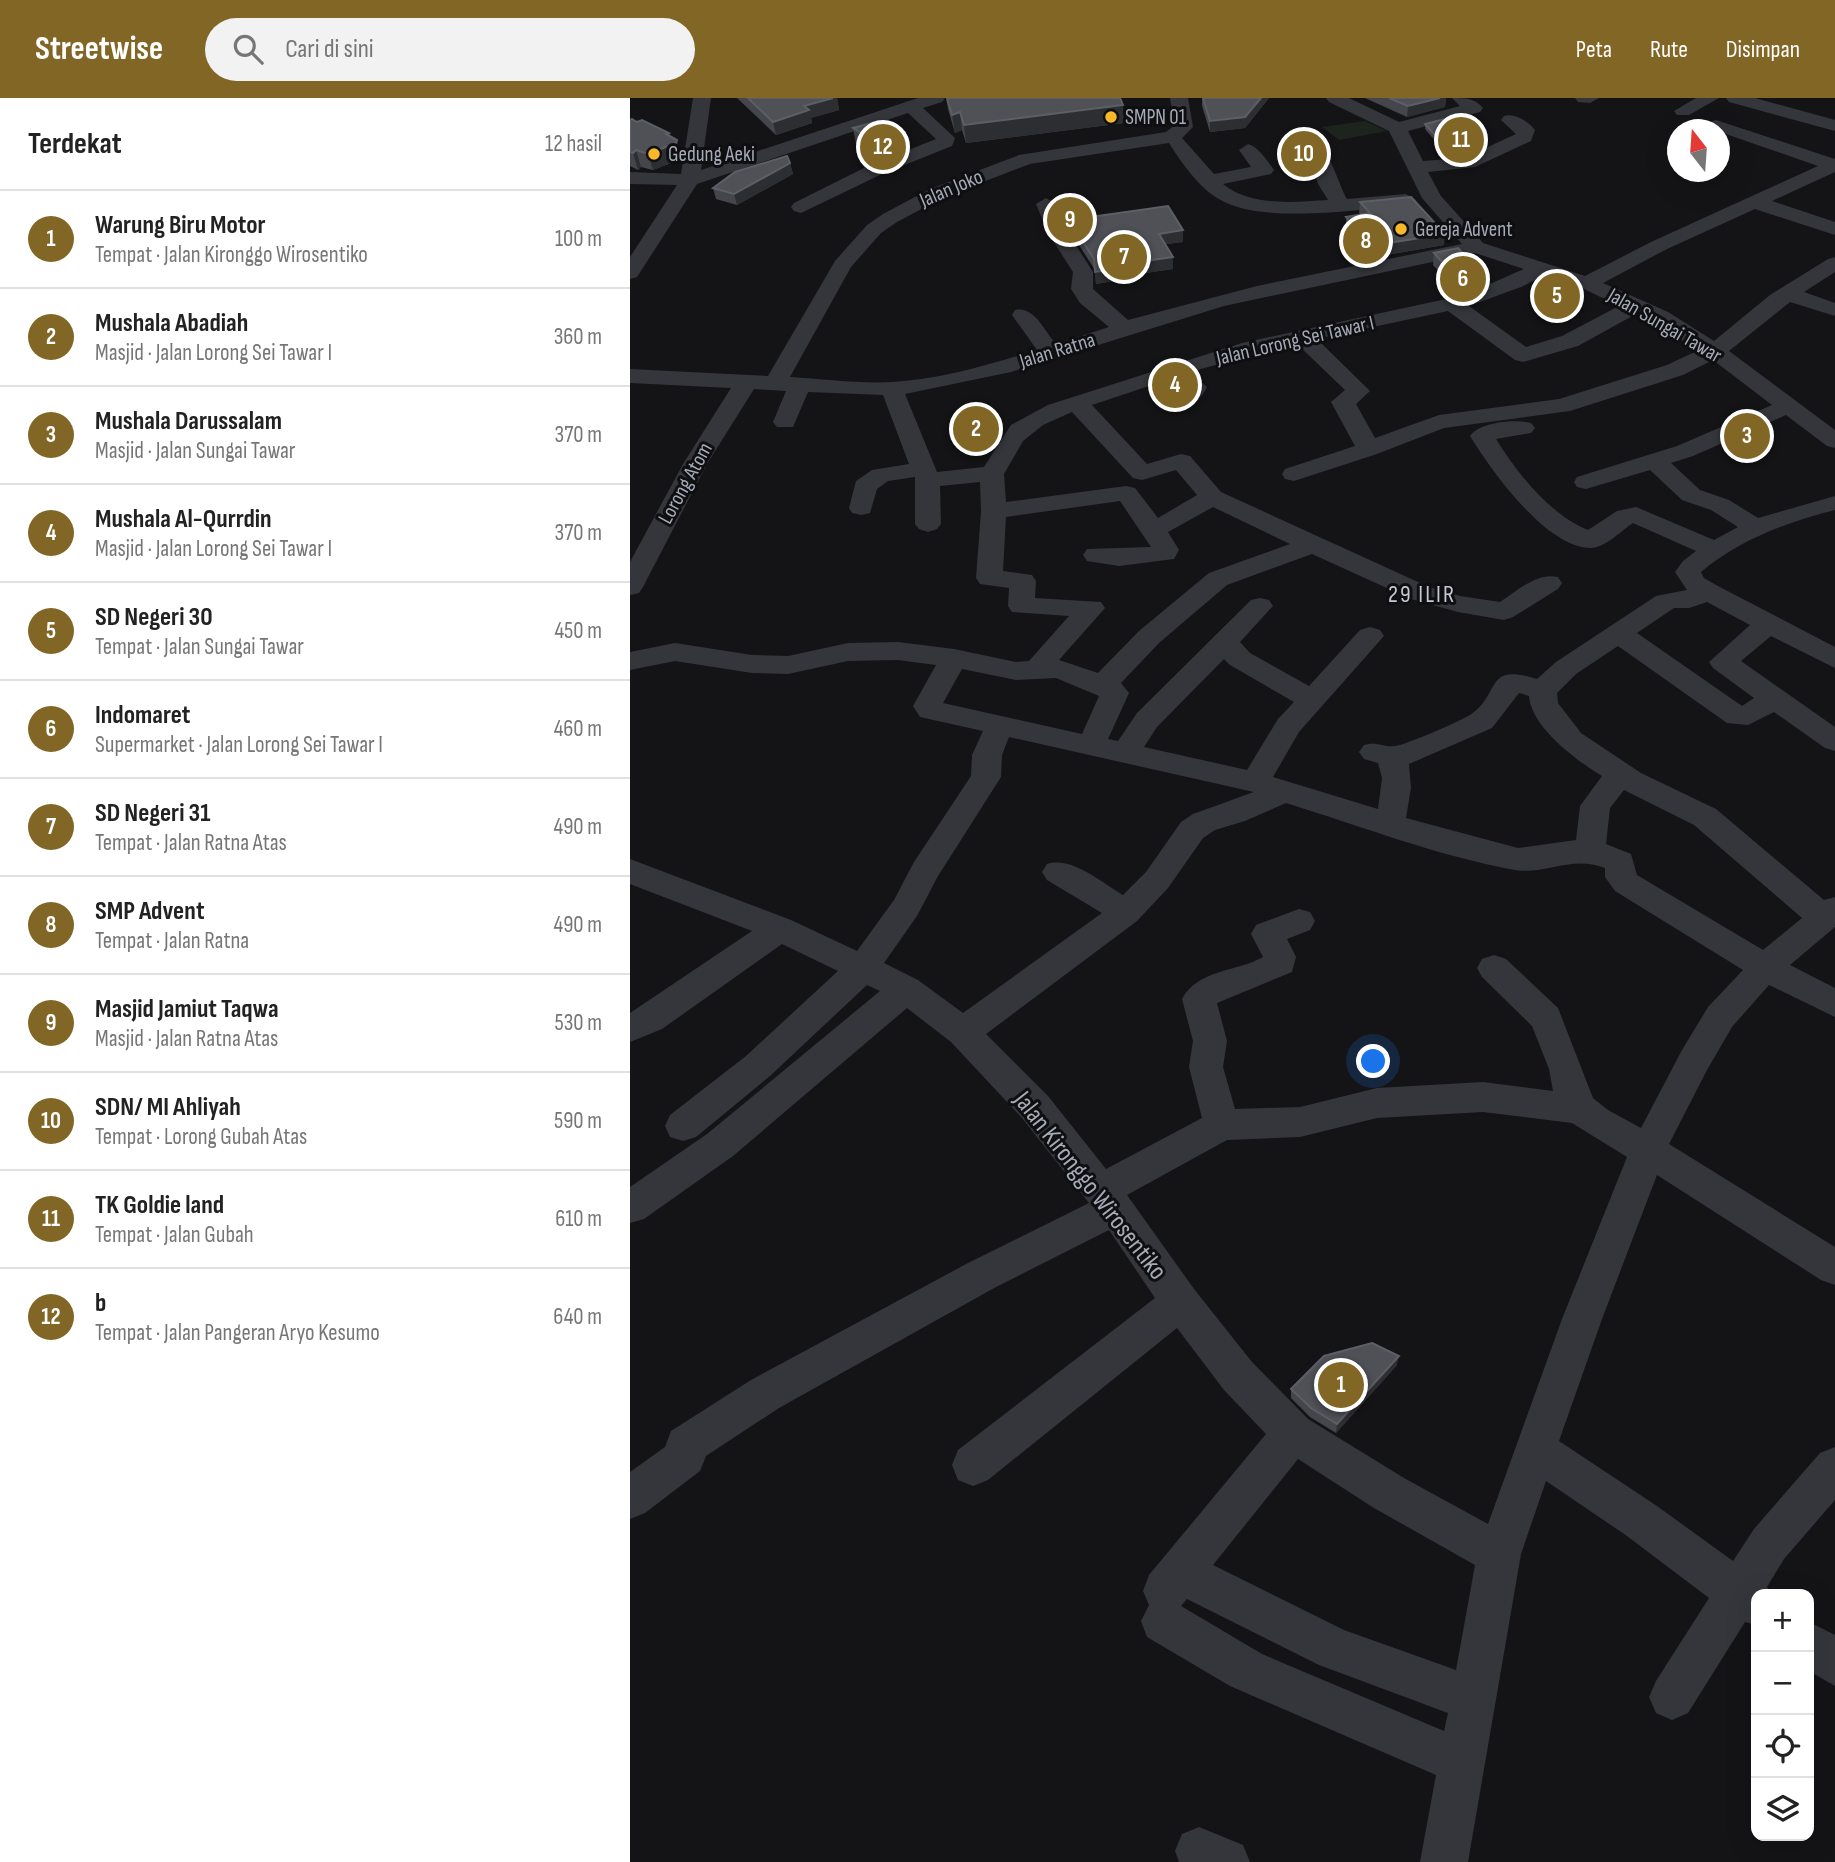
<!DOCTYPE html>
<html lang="id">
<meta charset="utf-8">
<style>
:root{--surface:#fff;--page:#f2f2f2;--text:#222;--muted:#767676;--line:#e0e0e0;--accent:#826626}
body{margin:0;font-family:"Sofia Sans Condensed",sans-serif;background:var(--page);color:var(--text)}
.controls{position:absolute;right:21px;bottom:21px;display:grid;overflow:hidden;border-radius:14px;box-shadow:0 7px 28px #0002}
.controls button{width:63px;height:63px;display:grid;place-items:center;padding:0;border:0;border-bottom:2px solid var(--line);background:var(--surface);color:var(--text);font:35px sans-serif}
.compass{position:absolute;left:1037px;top:21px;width:63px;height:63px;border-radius:50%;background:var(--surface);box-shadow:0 7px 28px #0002;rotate:343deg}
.you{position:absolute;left:744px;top:964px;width:24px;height:24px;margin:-18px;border:5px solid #fff;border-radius:50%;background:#1a73e8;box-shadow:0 0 0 10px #1a73e833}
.badge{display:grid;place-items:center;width:46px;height:46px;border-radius:50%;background:var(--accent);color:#fff;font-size:23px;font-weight:700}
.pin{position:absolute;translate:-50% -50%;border:4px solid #fff;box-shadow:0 2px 7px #0006}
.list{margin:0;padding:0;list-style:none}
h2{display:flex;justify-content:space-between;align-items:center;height:91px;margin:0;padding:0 28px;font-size:30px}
h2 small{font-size:23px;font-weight:400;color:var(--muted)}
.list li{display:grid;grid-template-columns:46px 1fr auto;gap:21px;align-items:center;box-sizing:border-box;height:98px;padding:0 28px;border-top:2px solid var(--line)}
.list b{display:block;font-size:26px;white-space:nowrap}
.list p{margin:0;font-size:23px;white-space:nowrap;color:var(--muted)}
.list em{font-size:23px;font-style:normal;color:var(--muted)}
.icon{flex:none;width:38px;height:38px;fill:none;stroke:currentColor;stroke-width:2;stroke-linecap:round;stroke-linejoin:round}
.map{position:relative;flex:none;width:1205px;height:1764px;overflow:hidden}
header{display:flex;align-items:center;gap:42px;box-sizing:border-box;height:98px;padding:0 35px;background:var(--accent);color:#fff}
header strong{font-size:33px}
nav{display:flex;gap:38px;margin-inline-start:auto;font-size:24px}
.search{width:490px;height:63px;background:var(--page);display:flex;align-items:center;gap:18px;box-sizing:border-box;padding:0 24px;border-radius:38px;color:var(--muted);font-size:26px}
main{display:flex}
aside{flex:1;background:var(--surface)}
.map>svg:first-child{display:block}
.green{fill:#1c241d}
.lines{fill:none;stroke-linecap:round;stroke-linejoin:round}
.minor{fill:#35363b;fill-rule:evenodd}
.wall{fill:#45464b}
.shaded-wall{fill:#2d2e31}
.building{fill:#505157;stroke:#5d5f66;stroke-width:2}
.poi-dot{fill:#f8b82a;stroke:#0f0f11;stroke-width:2.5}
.labels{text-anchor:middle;stroke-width:6;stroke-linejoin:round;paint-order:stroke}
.far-poi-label{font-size:21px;fill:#a5aab7;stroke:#0f0f11;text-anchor:start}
.far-street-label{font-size:21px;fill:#a5aab7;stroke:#0f0f11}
.far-quarter-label{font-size:24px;letter-spacing:2px;fill:#c6c9d3;stroke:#0f0f11}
.street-label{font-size:26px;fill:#a5aab7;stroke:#0f0f11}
</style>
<header>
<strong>Streetwise</strong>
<div class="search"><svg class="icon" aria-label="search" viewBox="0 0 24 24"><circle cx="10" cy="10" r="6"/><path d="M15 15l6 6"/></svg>Cari di sini</div>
<nav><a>Peta</a><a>Rute</a><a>Disimpan</a></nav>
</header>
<main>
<aside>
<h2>Terdekat<small>12 hasil</small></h2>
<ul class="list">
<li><span class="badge">1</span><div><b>Warung Biru Motor</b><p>Tempat · Jalan Kironggo Wirosentiko</p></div><em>100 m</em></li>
<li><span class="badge">2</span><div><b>Mushala Abadiah</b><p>Masjid · Jalan Lorong Sei Tawar I</p></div><em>360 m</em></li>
<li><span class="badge">3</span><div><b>Mushala Darussalam</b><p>Masjid · Jalan Sungai Tawar</p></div><em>370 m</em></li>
<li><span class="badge">4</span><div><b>Mushala Al-Qurrdin</b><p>Masjid · Jalan Lorong Sei Tawar I</p></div><em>370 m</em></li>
<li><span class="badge">5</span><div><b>SD Negeri 30</b><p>Tempat · Jalan Sungai Tawar</p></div><em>450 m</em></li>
<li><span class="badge">6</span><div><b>Indomaret</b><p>Supermarket · Jalan Lorong Sei Tawar I</p></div><em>460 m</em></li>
<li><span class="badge">7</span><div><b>SD Negeri 31</b><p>Tempat · Jalan Ratna Atas</p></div><em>490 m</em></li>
<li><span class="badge">8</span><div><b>SMP Advent</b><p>Tempat · Jalan Ratna</p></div><em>490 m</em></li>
<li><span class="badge">9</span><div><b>Masjid Jamiut Taqwa</b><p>Masjid · Jalan Ratna Atas</p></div><em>530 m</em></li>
<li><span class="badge">10</span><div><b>SDN/ MI Ahliyah</b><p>Tempat · Lorong Gubah Atas</p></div><em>590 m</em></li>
<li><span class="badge">11</span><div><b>TK Goldie land</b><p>Tempat · Jalan Gubah</p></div><em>610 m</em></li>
<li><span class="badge">12</span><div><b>b</b><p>Tempat · Jalan Pangeran Aryo Kesumo</p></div><em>640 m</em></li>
</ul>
</aside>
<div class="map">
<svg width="1205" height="1764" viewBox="0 0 1205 1764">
<rect width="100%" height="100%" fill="#141416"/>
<!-- green -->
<polygon class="green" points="735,23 757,33 709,42 692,29"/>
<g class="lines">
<!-- minor -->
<g class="minor">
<polygon points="63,0 81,0 71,72 288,0 315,0 312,4 293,10 325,40 322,48 252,76 171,115 164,113 161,109 164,105 238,68 306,41 278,15 67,86 7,179 0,181 0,159 47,87 0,86 0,74 51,76"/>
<path d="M540 0H558L563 29 552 40 584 76 621 69 609 52 618 46C629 49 637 63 644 72L641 76 593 86C621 109 664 104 698 102L688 86 677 52 686 46C699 49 709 88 717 101L776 96 786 102 776 108C727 111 631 127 589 101 569 90 551 64 539 45L400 66 314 99 267 124 251 135 221 169 160 279C194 281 230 286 263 284 312 281 361 266 407 252L382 217 385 212C405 208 414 233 426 246L479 229 450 205 441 191 443 174 418 135 406 106 416 100 426 106 438 135 463 174V191L498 222 627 188 832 146 792 100 759 33 699 4 696 0H719L769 24 830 8 822 0C835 0 845 0 853 10L850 14 778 33 793 63 834 60 886 36 871 22 874 18C885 15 898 23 905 32L901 43 845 69 798 74 811 98 853 145 955 178 1021 144 1188 68 1090 34V32H1063L1066 28 1086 22 1205 61V74L1142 103 1205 124V137L1125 111 1035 152 973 185 1038 214 1084 243 1140 197 1198 161 1205 159V174L1174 194 1205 205V218L1160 204 1099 253 1205 332V350L1197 348 1156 317 1063 358 1041 365 1070 392 1099 402 1128 420 1205 398V412C1157 424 1109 442 1071 474L1074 480 1086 487 1205 549V570L1141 538 1111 563 1205 629V653L1195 650 1144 614 1118 627 1097 625 988 548 946 576 927 595 928 605 951 635 1011 675 1086 711 1194 802 1205 799V829L1160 867 1205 890V919L1139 887 1102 929 1077 972 1039 1046 1205 1149V1187L1191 1182 1027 1077 972 1221 929 1343 1027 1408 1103 1463 1124 1431 1190 1355 1205 1349V1402L1154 1461 1137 1489 1142 1496H1126V1527L1115 1524 1058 1615 1042 1622 1026 1615 1019 1599 1026 1583 1079 1500 997 1438 916 1383 891 1456 838 1764H790L806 1677 600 1588 517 1539 511 1523 519 1507 513 1493 519 1477 636 1336 594 1292 547 1230 358 1382 343 1388 328 1382 322 1367 328 1352 525 1200 479 1132 366 1189 149 1310 76 1358 70 1373 15 1415 0 1421V1374L35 1349 41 1333 121 1282 338 1165 459 1105 392 1020 321 944 277 910 103 1058 14 1121 0 1125V1089L77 1036 250 893 237 887 140 978 66 1039 53 1043 40 1039 35 1028 40 1017 116 958 208 873 152 846 32 931 0 944V915L122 833 0 786V761L161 822 227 853 264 802 284 764 341 678 342 657 353 633 290 619 283 608 306 567 268 562 218 563 158 576 122 575 45 563 0 572V554L45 545 122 557 158 558 218 545 268 544 324 551 386 564 399 563 439 518 382 514 378 508 379 490 350 486 346 480 351 413 350 384 310 388 311 426 307 431 298 434 289 431 285 426V379L258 383 247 391 240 415 231 417 222 415 219 410 226 383 242 372 279 366 253 297 178 294 163 329H147L143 324 156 293 124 291 77 366 13 489 9 495 0 497V464L53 366 101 290 0 285V271L138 278 205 163 237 127 253 116 300 91 389 57 536 34 545 27ZM845 155 894 171 846 192 816 201 612 245 418 307 381 327 354 369 307 374 275 296 381 274 594 208ZM913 178 950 189 989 208 932 238 896 249 839 208 891 189ZM818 213 885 262 893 264 948 248 1006 216 1069 252 1037 267 929 301 809 317 745 340 726 306 740 293 687 241ZM666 245 715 292 701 304 725 348 655 371 652 376 655 381 664 383 747 356 814 330 940 313 1053 277 1083 262 1142 307 1047 348 947 379 944 384 947 389 956 391 1020 372 1052 402 1081 412 1108 429 1084 442 1006 409 987 413 958 432C919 416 888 376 866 341L901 335 905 330 901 325C885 321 850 324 840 338 861 372 916 450 961 450 975 450 992 432 1003 425L1066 453 1053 463 1045 474 1057 492 1026 498 926 564 907 581C853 564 872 596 840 617 830 623 776 647 765 648 754 650 748 643 734 647L729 654 734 661 748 665 752 680 748 711 643 679 669 634 754 538 750 532 740 529 730 532 679 588 620 555 610 544 643 508 639 502 630 500 621 502 507 615 488 643 478 641 499 595 491 585 529 545 597 487 682 456 781 501 828 514 874 522 883 519 928 491 932 485 928 479C907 474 887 493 870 504L830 498 799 489 591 394 560 358 551 356 517 366 462 307 540 281 554 291 541 300 545 305C560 309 571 302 577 289L560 274ZM442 314 503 380 512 382 546 372 567 397 528 420 505 390 496 388 376 404 374 376 393 343 413 327ZM490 403 521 449 457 451 453 457 457 463 489 468 544 461 549 452 538 434 583 409 660 446 579 475 509 533 468 575 429 562 475 510 471 504 405 500 406 483 402 477 373 473 376 419ZM1077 504 1120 527 1079 564 1083 570 1124 600 1112 608 1007 535 1044 510H1059ZM594 561 600 567 664 604 648 621 617 672 514 649 527 629ZM332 571 386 582 426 580 469 598 452 636 313 605ZM889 595 899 598C901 629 947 663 972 678L950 708 946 742 888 750 776 720 781 690 779 666 862 630ZM379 639 624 694 563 716 551 724 516 774 493 797C472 785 442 758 417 766L412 774 417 782 472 815 333 915 288 882 254 865 287 818 308 778 371 679 372 657ZM994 692 1064 727 1172 820 1133 852 1007 777 1001 756 976 746 980 710ZM656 705C731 728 807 758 885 772 916 777 941 757 975 770V779L985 793 1113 872 1078 909 1052 952 1011 1030 978 1012 963 1000 928 910 876 861 864 857 852 861 847 870 852 879 902 928 919 971 923 993 853 984 747 990 670 1009 605 1011 593 969 597 943 587 905 662 874 666 859 657 841 680 832 685 823 680 814 669 811 626 827 621 836 633 859C607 874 568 871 552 901L563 943 559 969 572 1020 476 1071 418 998 356 936 507 823 538 790 573 740 585 732 615 723ZM853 1014 942 1025 997 1059 932 1221 858 1426 774 1380 678 1321 622 1264 564 1191 497 1097 597 1042 670 1039 747 1020ZM668 1361 744 1410 845 1467 826 1572 714 1532 583 1467ZM557 1501 689 1567 818 1615 814 1633 632 1556 551 1508Z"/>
<polygon points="945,0 969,0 960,5 948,4"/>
<polygon points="1066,0 1089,0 1059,17 1047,17 1044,13"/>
<polygon points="1096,0 1125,0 1205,22 1205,33 1099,4"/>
<polygon points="1179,1524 1205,1537 1205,1588 1179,1573"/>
<polygon points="569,1729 613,1747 620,1764 549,1764 545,1753 552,1736"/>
</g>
</g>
<!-- wall -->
<g class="wall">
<polygon points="107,0 207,0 209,12 181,20 182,25 146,37"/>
<polygon points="316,0 490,0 494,25 336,45 332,32 325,35 318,11"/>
<polygon points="572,0 639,0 615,30 580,34 572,8"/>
<polygon points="735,0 816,0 815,9 777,19"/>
<polygon points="0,22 39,35 51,58 51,61 23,72 11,69 8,72 0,68"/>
<polygon points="795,26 846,52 818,58 795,31"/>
<polygon points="223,30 274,34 276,50 249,61 226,46"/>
<polygon points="160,65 163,76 107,107 86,101 83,90"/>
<polygon points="730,104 814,147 739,160 716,130 716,119 730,116 729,115"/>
<polygon points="439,122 553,132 553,144 535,146 543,171 489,179 490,182 466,186 465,172 440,133"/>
<polygon points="804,155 851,175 850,187 825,191 803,167"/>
<polygon points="1108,336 1138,340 1116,348 1106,342"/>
<polygon points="767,1267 706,1335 680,1319 661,1300 661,1291"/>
</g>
<!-- shaded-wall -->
<g class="shaded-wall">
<polygon points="203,0 207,0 209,12 181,20 182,25 146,37 143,24 174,8"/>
<polygon points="631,0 639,0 615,30 580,34 580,23"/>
<polygon points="810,0 816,0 815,9 777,19 778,8"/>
<polygon points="493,7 494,25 336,45 334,27"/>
<polygon points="330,14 332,32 325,35 322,17"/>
<polygon points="274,34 276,50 249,61 246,45"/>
<polygon points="39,35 42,46 47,42 51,58 51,61 23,72 18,56 36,36"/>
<polygon points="846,46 846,52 818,58 819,53"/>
<polygon points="6,52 11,69 8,72 3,55"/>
<polygon points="160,65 163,76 107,107 104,96"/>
<polygon points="553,132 553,144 530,147 529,136"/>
<polygon points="815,136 814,147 739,160 740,148"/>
<polygon points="543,159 543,171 489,179 490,182 466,186 465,174 487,167"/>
<polygon points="851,175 850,187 825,191 826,180"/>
<polygon points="1139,334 1138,340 1116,348 1118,342"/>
<polygon points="769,1258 767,1267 706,1335 707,1326"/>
</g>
<!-- building -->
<g class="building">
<polygon points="118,0 203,0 174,8 179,12 143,24"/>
<polygon points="317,0 490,0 493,7 334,27 330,14 322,17"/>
<polygon points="573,0 631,0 615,19 580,23"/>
<polygon points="759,0 810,0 778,8"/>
<polygon points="822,19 846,46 819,53 795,26"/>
<polygon points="2,21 7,24 12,22 39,35 36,36 47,42 46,45 18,56 6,52 3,55 0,54 0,22"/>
<polygon points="249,23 274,34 246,45 223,30"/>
<polygon points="157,58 160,65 104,96 83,90 105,74"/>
<polygon points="781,99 815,136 740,148 716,119 740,115 730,104"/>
<polygon points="538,108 553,132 529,136 543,159 487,167 489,171 465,174 464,161 439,122"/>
<polygon points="828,150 851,175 826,180 804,155"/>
<polygon points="1129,327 1139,334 1118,342 1108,336"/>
<polygon points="742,1245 769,1258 707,1326 681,1310 661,1291 694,1258"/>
</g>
<!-- markers -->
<g class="poi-dot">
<circle cx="481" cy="19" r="7"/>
<circle cx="24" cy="56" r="7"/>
<circle cx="771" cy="131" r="7"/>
</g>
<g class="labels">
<!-- far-poi labels -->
<g class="far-poi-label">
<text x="495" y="26">SMPN 01</text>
<text x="38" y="63">Gedung Aeki</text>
<text x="785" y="138">Gereja Advent</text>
</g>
<!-- far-street labels -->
<g class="far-street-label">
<text transform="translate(321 90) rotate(-23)" y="7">Jalan Joko</text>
<text transform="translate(1035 227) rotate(30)" y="7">Jalan Sungai Tawar</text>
<text transform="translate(665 242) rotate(-13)" y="7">Jalan Lorong Sei Tawar I</text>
<text transform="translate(427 252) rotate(-17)" y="7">Jalan Ratna</text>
<text transform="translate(55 385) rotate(-61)" y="7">Lorong Atom</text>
</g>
<!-- far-quarter labels -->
<g class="far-quarter-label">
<text x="792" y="504">29 ILIR</text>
</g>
<!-- street labels -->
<g class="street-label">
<text transform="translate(461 1087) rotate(52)" y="9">Jalan Kironggo Wirosentiko</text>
</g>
</g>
</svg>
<div class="controls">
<button>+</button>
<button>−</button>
<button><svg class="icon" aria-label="locate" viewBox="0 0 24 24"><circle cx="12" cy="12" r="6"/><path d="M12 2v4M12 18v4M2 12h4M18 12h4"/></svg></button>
<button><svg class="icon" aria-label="layers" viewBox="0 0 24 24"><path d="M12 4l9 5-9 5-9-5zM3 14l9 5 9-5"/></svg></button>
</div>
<svg class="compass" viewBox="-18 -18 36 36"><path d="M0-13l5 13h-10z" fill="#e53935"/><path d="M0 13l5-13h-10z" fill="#767676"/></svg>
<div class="you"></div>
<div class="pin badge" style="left:711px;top:1287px">1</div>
<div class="pin badge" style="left:346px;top:331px">2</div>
<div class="pin badge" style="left:1117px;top:338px">3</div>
<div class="pin badge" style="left:545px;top:287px">4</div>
<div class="pin badge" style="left:927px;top:198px">5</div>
<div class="pin badge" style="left:833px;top:181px">6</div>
<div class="pin badge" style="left:494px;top:159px">7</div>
<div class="pin badge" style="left:736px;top:143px">8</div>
<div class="pin badge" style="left:440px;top:122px">9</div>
<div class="pin badge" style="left:674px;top:56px">10</div>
<div class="pin badge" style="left:831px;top:42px">11</div>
<div class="pin badge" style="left:253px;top:49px">12</div>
</div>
</main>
